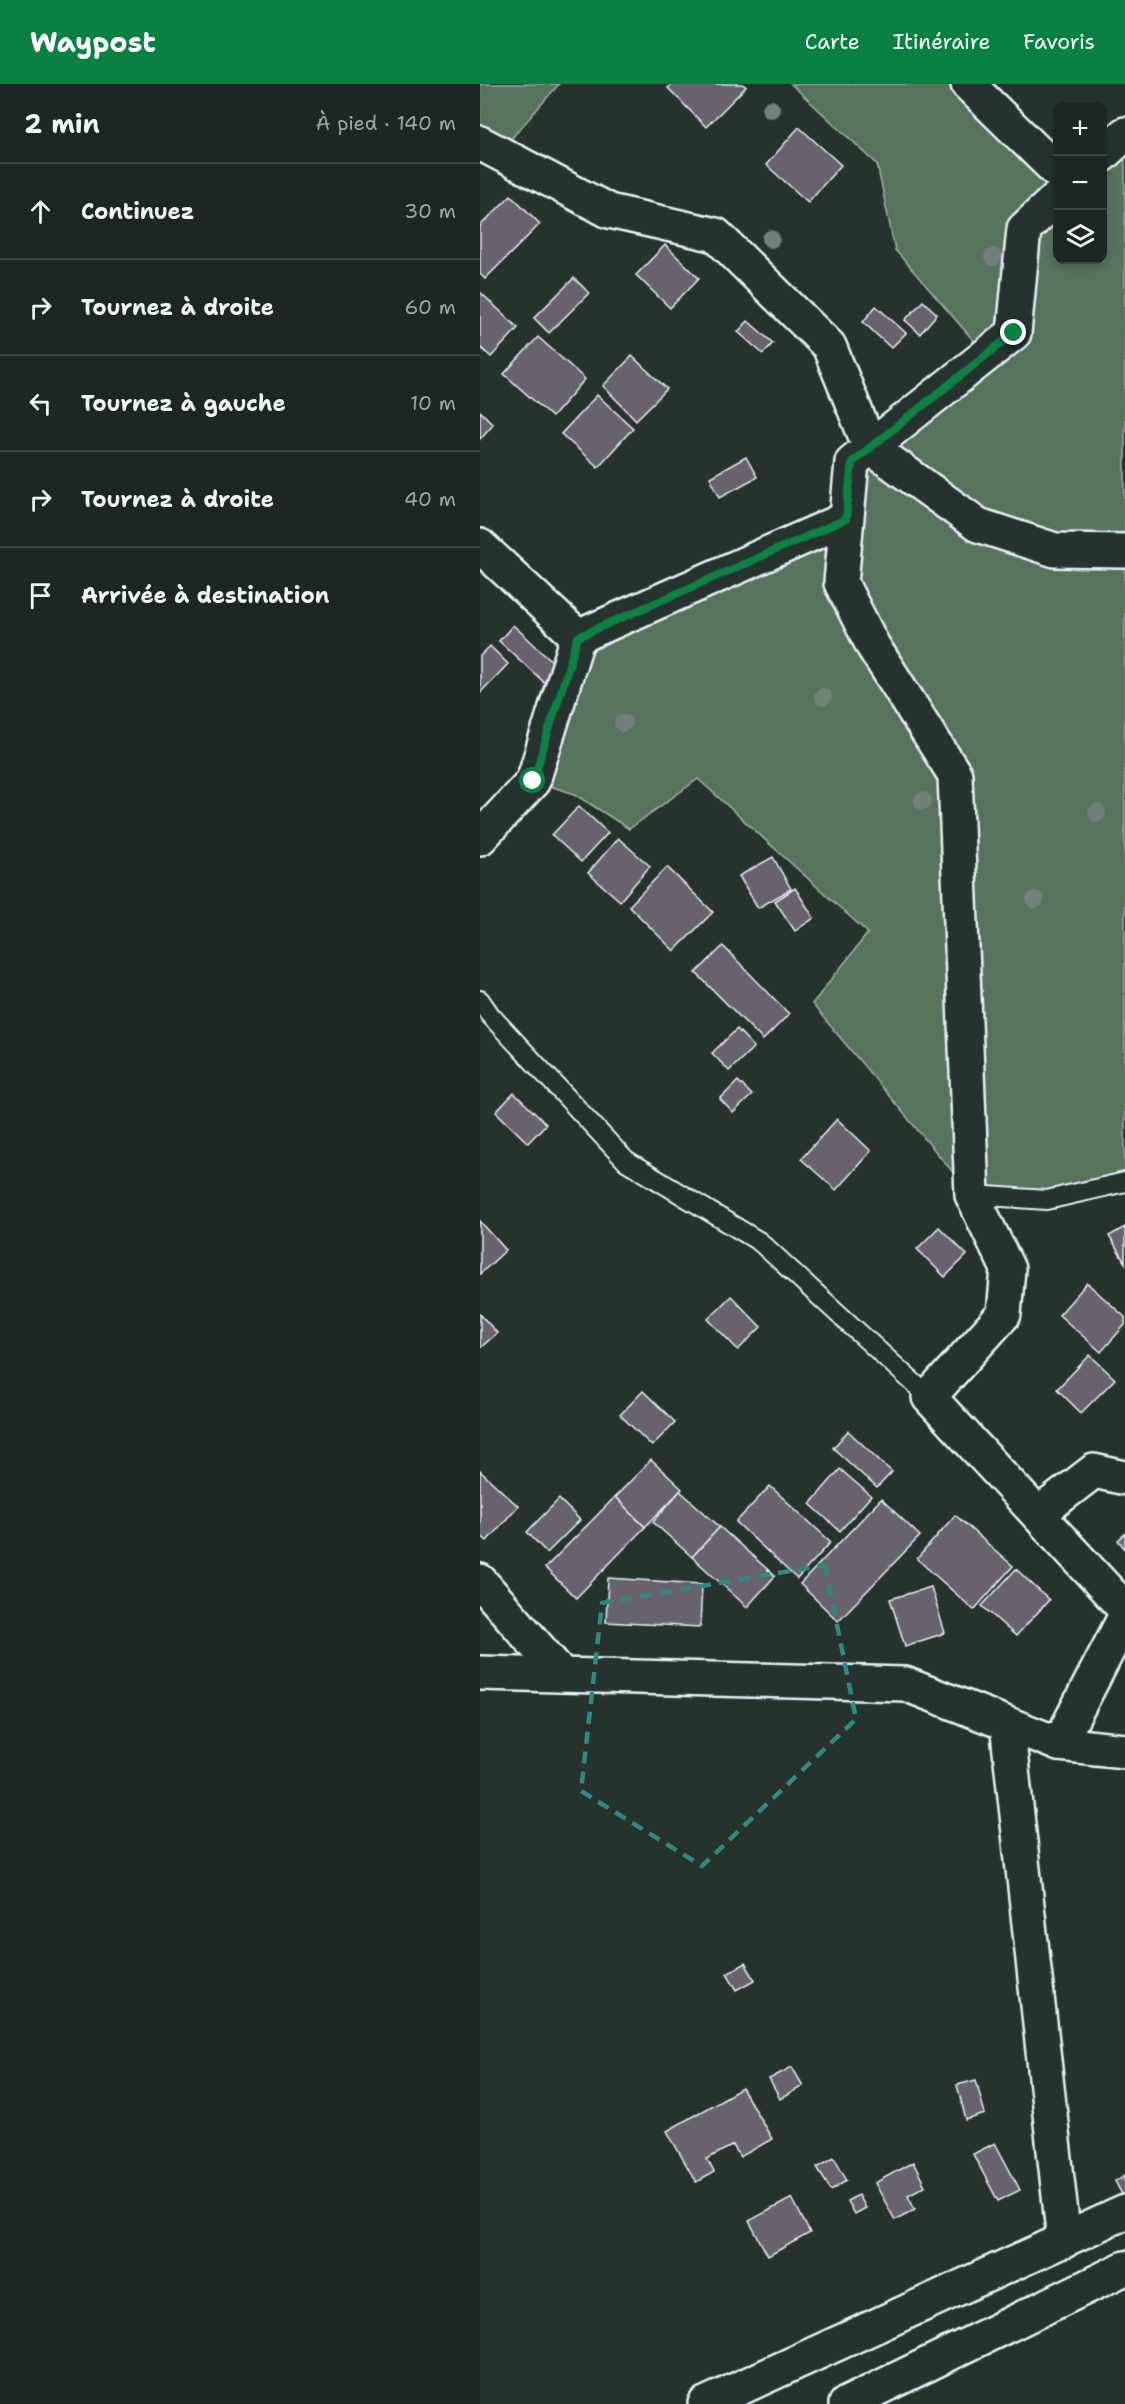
<!DOCTYPE html>
<html lang="fr">
<meta charset="utf-8">
<style>
:root{--surface:#1c2622;--page:#252e2a;--text:#f1f3f6;--muted:#a0a5a5;--line:#3a4340;--accent:#0b8043}
body{margin:0;font-family:"Shantell Sans",sans-serif;background:var(--page);color:var(--text)}
.controls{position:absolute;right:18px;top:18px;display:grid;overflow:hidden;border-radius:12px;box-shadow:0 3px 9px #0003}
.controls button{width:54px;height:54px;display:grid;place-items:center;padding:0;border:0;border-bottom:2px solid var(--line);background:var(--surface);color:var(--text);font:30px sans-serif}
.stop{position:absolute;width:18px;height:18px;margin:-14px;border:4px solid #0b8043;border-radius:50%;background:#fff}
.stop.end{background:#0b8043;border-color:#fff;box-shadow:0 2px 6px #0008}
.list{margin:0;padding:0;list-style:none}
h2{display:flex;justify-content:space-between;align-items:center;height:78px;margin:0;padding:0 24px;font-size:26px}
h2 small{font-size:20px;font-weight:400;color:var(--muted)}
.list li{display:grid;grid-template-columns:39px 1fr auto;gap:18px;align-items:center;box-sizing:border-box;height:96px;padding:0 24px;border-top:2px solid var(--line)}
.list b{display:block;font-size:22px;white-space:nowrap}
.list em{font-size:20px;font-style:normal;color:var(--muted)}
.icon{flex:none;width:33px;height:33px;fill:none;stroke:currentColor;stroke-width:2;stroke-linecap:round;stroke-linejoin:round}
.map{position:relative;flex:none;width:645px;height:2320px;overflow:hidden}
header{display:flex;align-items:center;gap:36px;box-sizing:border-box;height:84px;padding:0 30px;background:var(--accent);color:#fff}
header strong{font-size:28px}
nav{display:flex;gap:33px;margin-inline-start:auto;font-size:21px}
main{display:flex}
aside{flex:1;background:var(--surface)}
.map>svg:first-child{display:block}
.green{fill:#56735b;stroke:#9fb2aa;stroke-width:1.5}
.building{fill:#68626d;stroke:#e8f1f8;stroke-width:1.5}
.lines{fill:none;stroke-linecap:round;stroke-linejoin:round}
.lane-casing{stroke:#e8f1f8;stroke-width:22}
.street-casing{stroke:#e8f1f8;stroke-width:38}
.primary-casing{stroke:#e8f1f8;stroke-width:38}
.lane{stroke:#26332d;stroke-width:18}
.street{stroke:#26332d;stroke-width:33}
.primary{stroke:#26332d;stroke-width:33}
.tree{fill:#71807a}
.route{stroke:#0b8043;stroke-width:8}
.marked{fill:none;stroke:#308883;stroke-width:4.5;stroke-dasharray:12 8;stroke-linejoin:round}
</style>
<header>
<strong>Waypost</strong>
<nav><a>Carte</a><a>Itinéraire</a><a>Favoris</a></nav>
</header>
<main>
<aside>
<h2>2 min<small>À pied · 140 m</small></h2>
<ul class="list">
<li><svg class="icon" aria-label="ahead" viewBox="0 0 24 24"><path d="M12 20V5M6 11l6-6 6 6"/></svg><div><b>Continuez</b></div><em>30 m</em></li>
<li><svg class="icon" aria-label="right" viewBox="0 0 24 24"><path d="M7 20v-9h11M14 6l5 5-5 5"/></svg><div><b>Tournez à droite</b></div><em>60 m</em></li>
<li><svg class="icon" aria-label="left" viewBox="0 0 24 24"><path d="M17 20v-9H6M10 6l-5 5 5 5"/></svg><div><b>Tournez à gauche</b></div><em>10 m</em></li>
<li><svg class="icon" aria-label="right" viewBox="0 0 24 24"><path d="M7 20v-9h11M14 6l5 5-5 5"/></svg><div><b>Tournez à droite</b></div><em>40 m</em></li>
<li><svg class="icon" aria-label="arrive" viewBox="0 0 24 24"><path d="M6 21V4h12l-3 4 3 4H6"/></svg><div><b>Arrivée à destination</b></div></li>
</ul>
</aside>
<div class="map">
<svg width="645" height="2320" viewBox="0 0 645 2320">
<rect width="100%" height="100%" fill="#26332d"/>
<filter id="ink" filterUnits="userSpaceOnUse"><feTurbulence type="fractalNoise" baseFrequency=".0167" numOctaves="2"/><feDisplacementMap in="SourceGraphic" scale="12" xChannelSelector="R" yChannelSelector="G"/><feConvolveMatrix kernelMatrix="1 2 1 2 8 2 1 2 1" color-interpolation-filters="sRGB"/></filter>
<g filter="url(#ink)">
<!-- green -->
<g class="green">
<polygon points="0,0 79,0 19,69 0,59"/>
<polygon points="311,0 488,0 577,88 578,176 622,176 623,71 645,50 645,1098 567,1116 492,1111 332,920 388,849 218,695 149,745 95,710 53,697 98,553 366,435 372,378 506,271 415,166 397,80"/>
</g>
<!-- building -->
<g class="building">
<polygon points="192,0 263,0 266,3 226,43 188,4"/>
<polygon points="319,43 361,81 328,118 286,81"/>
<polygon points="31,111 60,140 5,195 0,190 0,142"/>
<polygon points="185,161 219,194 190,224 156,191"/>
<polygon points="94,194 109,209 69,249 54,234"/>
<polygon points="0,208 38,244 11,273 0,263"/>
<polygon points="443,217 457,230 440,250 425,236"/>
<polygon points="396,222 426,249 411,264 383,238"/>
<polygon points="268,237 293,259 283,270 258,248"/>
<polygon points="58,253 105,295 72,333 24,290"/>
<polygon points="152,272 187,305 156,336 123,302"/>
<polygon points="117,311 153,344 118,383 81,350"/>
<polygon points="0,327 13,340 0,355"/>
<polygon points="266,373 277,393 240,413 230,393"/>
<polygon points="33,541 82,586 68,602 19,557"/>
<polygon points="10,562 28,580 0,609 0,572"/>
<polygon points="99,722 128,749 101,778 72,751"/>
<polygon points="138,754 170,782 140,817 108,789"/>
<polygon points="293,773 311,805 278,824 259,792"/>
<polygon points="187,783 233,828 194,867 149,822"/>
<polygon points="315,804 334,834 315,847 295,817"/>
<polygon points="243,862 309,930 283,956 216,889"/>
<polygon points="257,945 274,963 249,987 232,969"/>
<polygon points="258,997 272,1011 253,1029 240,1015"/>
<polygon points="34,1009 66,1040 48,1059 16,1028"/>
<polygon points="357,1035 391,1067 356,1106 321,1075"/>
<polygon points="0,1137 26,1166 0,1190"/>
<polygon points="459,1143 487,1171 465,1193 437,1165"/>
<polygon points="645,1143 645,1179 629,1152"/>
<polygon points="607,1199 645,1233 645,1241 621,1268 579,1231"/>
<polygon points="251,1212 281,1243 258,1266 228,1235"/>
<polygon points="0,1230 17,1249 0,1264"/>
<polygon points="610,1271 635,1295 601,1329 577,1305"/>
<polygon points="163,1307 195,1338 172,1362 140,1331"/>
<polygon points="368,1347 412,1388 397,1404 353,1364"/>
<polygon points="171,1376 202,1405 165,1443 135,1413"/>
<polygon points="360,1385 391,1412 360,1447 330,1420"/>
<polygon points="0,1387 38,1422 7,1457 0,1451"/>
<polygon points="290,1402 351,1458 317,1495 256,1438"/>
<polygon points="200,1407 240,1443 212,1473 173,1438"/>
<polygon points="135,1413 165,1443 96,1514 65,1484"/>
<polygon points="79,1415 100,1436 67,1469 47,1448"/>
<polygon points="401,1415 440,1452 358,1537 320,1500"/>
<polygon points="475,1431 533,1482 494,1526 437,1475"/>
<polygon points="240,1443 295,1492 267,1523 212,1473"/>
<polygon points="645,1450 645,1465 638,1456"/>
<polygon points="536,1485 569,1516 536,1552 502,1522"/>
<polygon points="128,1494 222,1500 220,1543 126,1538"/>
<polygon points="451,1503 465,1549 425,1562 410,1515"/>
<polygon points="265,1879 275,1896 257,1906 247,1889"/>
<polygon points="312,1983 323,2002 300,2015 289,1995"/>
<polygon points="496,1996 505,2030 486,2036 477,2001"/>
<polygon points="262,2004 292,2055 260,2073 253,2061 227,2075 234,2088 216,2098 187,2047"/>
<polygon points="515,2059 540,2106 518,2117 493,2070"/>
<polygon points="354,2073 367,2096 351,2106 337,2083"/>
<polygon points="433,2078 445,2102 428,2111 435,2125 415,2136 395,2099"/>
<polygon points="645,2091 645,2116 635,2097"/>
<polygon points="378,2111 385,2124 374,2130 367,2117"/>
<polygon points="312,2114 330,2149 288,2172 269,2137"/>
</g>
<g class="lines">
<defs>
<g id="lane">
<polyline points="0,916 11,932 146,1077 280,1158 449,1313"/>
<polyline points="492,1111 567,1116 645,1098"/>
</g>
<g id="street">
<polyline points="488,0 578,88"/>
<polyline points="0,59 129,127 236,151 349,262 390,363 498,441 575,466 645,467"/>
<polyline points="622,71 645,50"/>
<polyline points="578,113 544,145 534,249 372,378 361,499 393,562 475,691 492,1111 528,1185 524,1230 449,1313 645,1525"/>
<polyline points="0,462 98,553"/>
<polyline points="0,754 53,697 98,553 366,435"/>
<polyline points="558,1430 614,1387 645,1394"/>
<polyline points="0,1497 82,1591"/>
<polyline points="0,1589 425,1600 579,1660 645,1667"/>
<polyline points="527,1640 584,2157"/>
<polyline points="579,1660 645,1533"/>
</g>
<g id="primary">
<polyline points="225,2320 645,2128"/>
<polyline points="366,2320 645,2184"/>
</g>
</defs>
<!-- lane casing -->
<use href="#lane" class="lane-casing"/>
<!-- street casing -->
<use href="#street" class="street-casing"/>
<!-- primary casing -->
<use href="#primary" class="primary-casing"/>
<!-- lane -->
<use href="#lane" class="lane"/>
<!-- street -->
<use href="#street" class="street"/>
<!-- primary -->
<use href="#primary" class="primary"/>
</g>
<!-- trees -->
<g class="tree">
<circle cx="291" cy="25" r="9"/>
<circle cx="291" cy="155" r="9"/>
<circle cx="513" cy="173" r="9"/>
<circle cx="343" cy="613" r="9"/>
<circle cx="143" cy="639" r="9"/>
<circle cx="443" cy="717" r="9"/>
<circle cx="617" cy="729" r="9"/>
<circle cx="555" cy="816" r="9"/>
</g>
</g>
<g class="lines" filter="url(#ink)">
<!-- route -->
<polyline class="route" points="53,697 98,553 366,435 372,378 534,249"/>
</g>
<!-- marked area -->
<path class="marked" d="M345 1481 376 1635 222 1782 101 1707 122 1519Z"/>
</svg>
<div class="controls">
<button>+</button>
<button>−</button>
<button><svg class="icon" aria-label="layers" viewBox="0 0 24 24"><path d="M12 4l9 5-9 5-9-5zM3 14l9 5 9-5"/></svg></button>
</div>
<div class="stop" style="left:53px;top:697px"></div>
<div class="stop end" style="left:534px;top:249px"></div>
</div>
</main>
